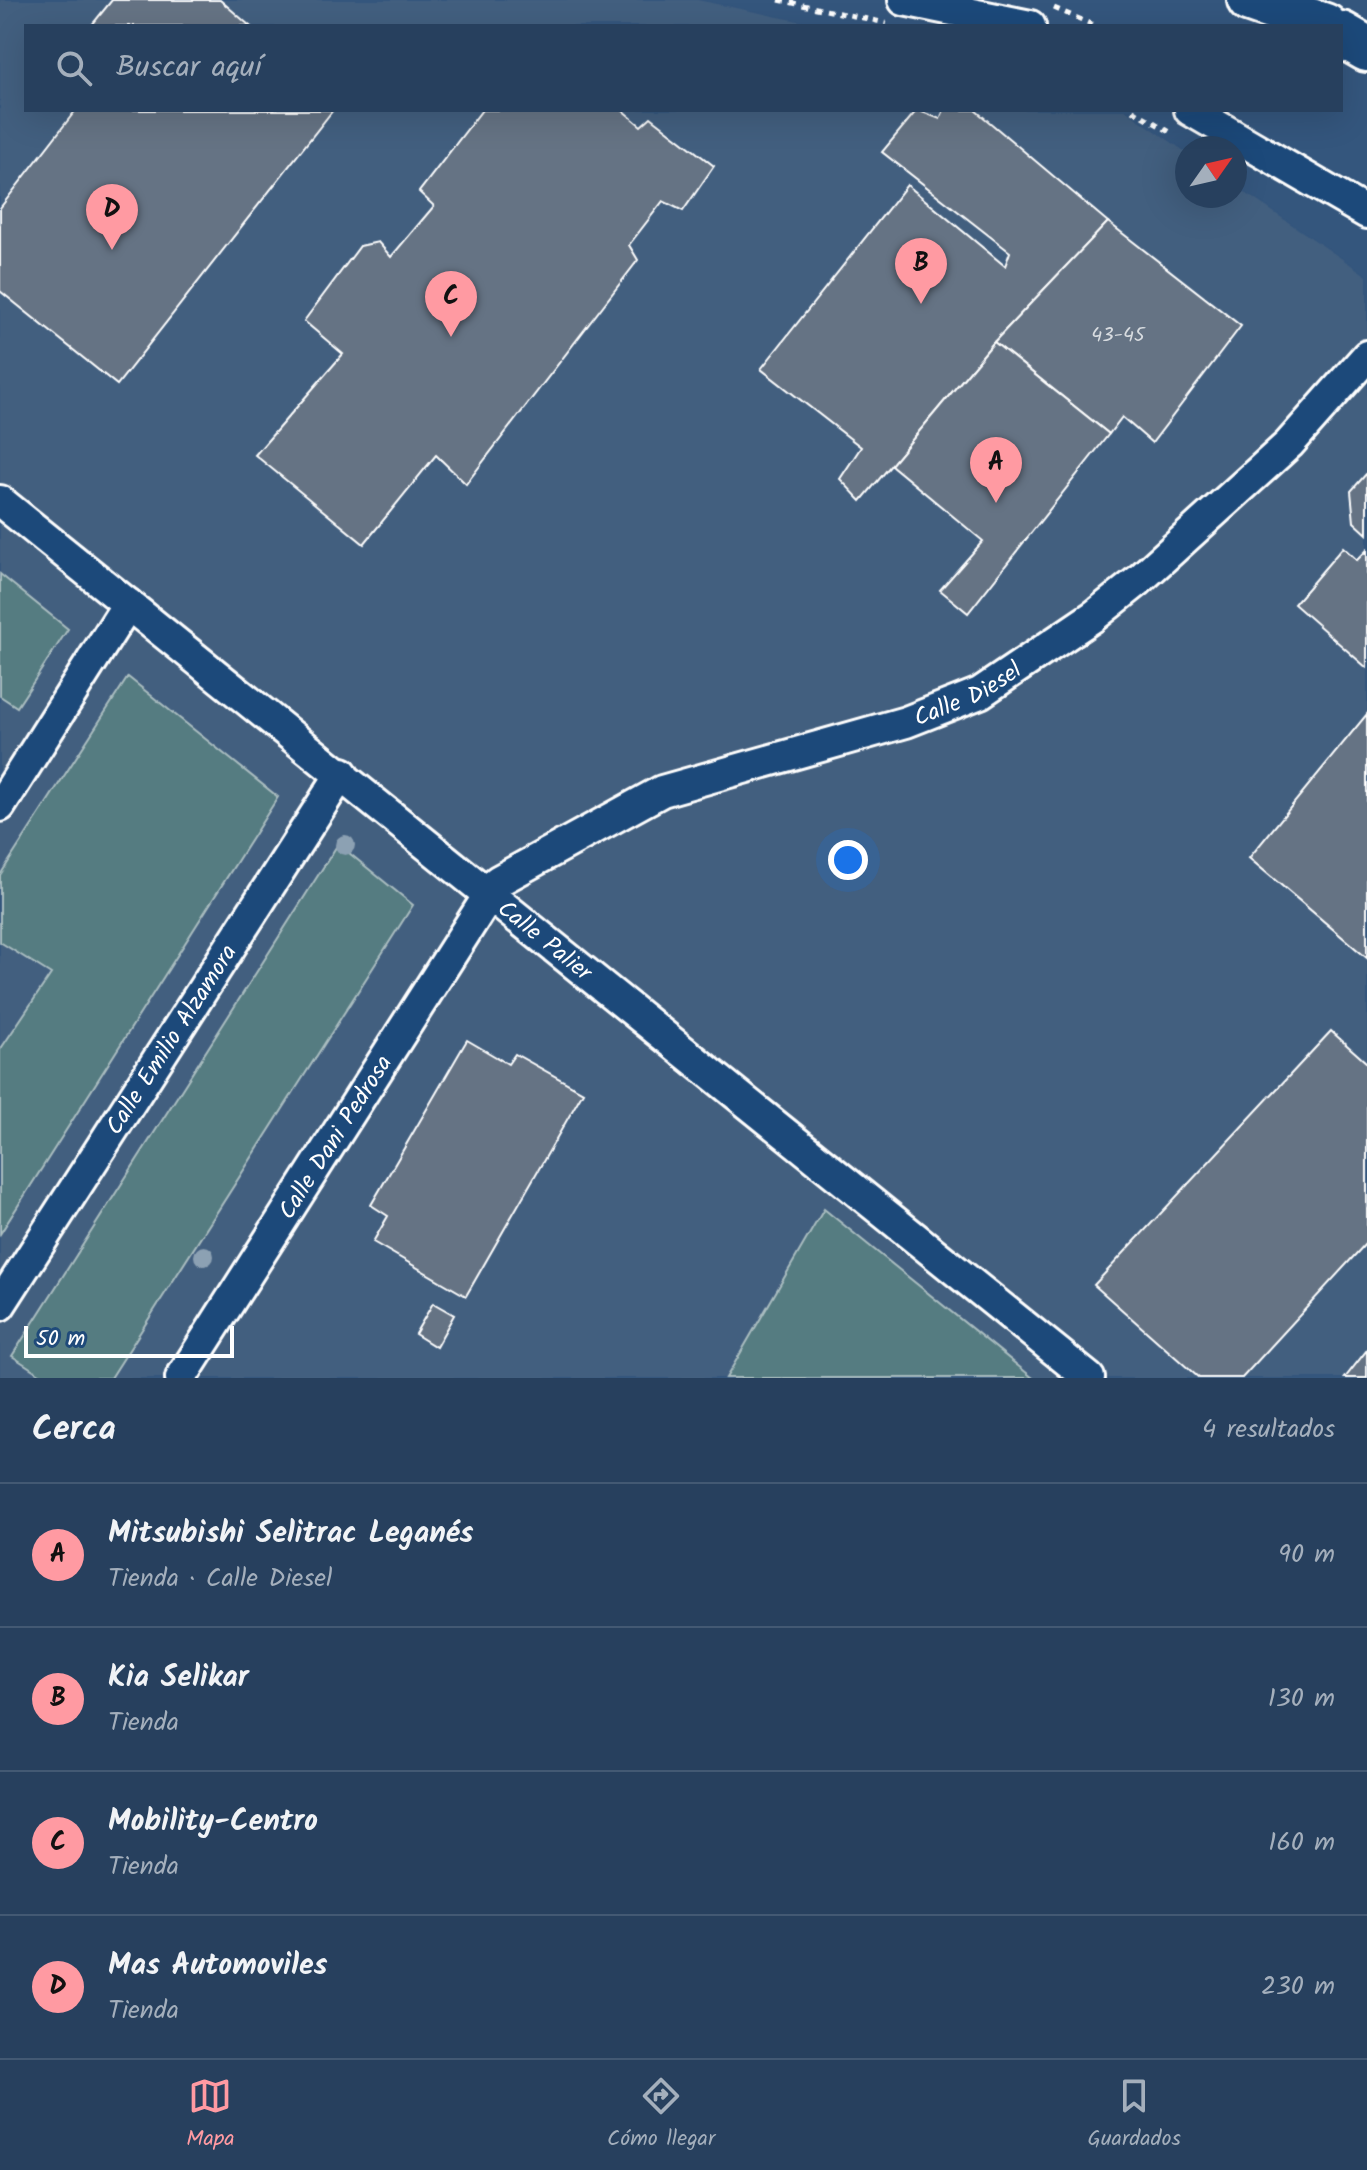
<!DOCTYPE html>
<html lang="es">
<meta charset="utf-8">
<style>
:root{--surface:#27405e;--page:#334b67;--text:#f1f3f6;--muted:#a4afbc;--line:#435973;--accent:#ff9aa2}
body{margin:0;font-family:Kalam,sans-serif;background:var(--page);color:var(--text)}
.compass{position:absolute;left:1175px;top:136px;width:72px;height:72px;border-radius:50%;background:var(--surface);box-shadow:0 8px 32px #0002;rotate:56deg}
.scale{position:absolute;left:24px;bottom:20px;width:210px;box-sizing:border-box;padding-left:8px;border:4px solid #fff;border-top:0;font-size:22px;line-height:28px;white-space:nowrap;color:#fff;-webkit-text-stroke:6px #1f4a7a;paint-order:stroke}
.you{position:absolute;left:848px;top:860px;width:28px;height:28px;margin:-20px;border:6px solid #fff;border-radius:50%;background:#1a73e8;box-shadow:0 0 0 12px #1a73e833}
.badge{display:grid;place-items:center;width:52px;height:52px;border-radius:50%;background:var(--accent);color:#111;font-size:26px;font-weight:700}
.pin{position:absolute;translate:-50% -66px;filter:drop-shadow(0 2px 4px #0008)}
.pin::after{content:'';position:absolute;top:42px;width:28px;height:24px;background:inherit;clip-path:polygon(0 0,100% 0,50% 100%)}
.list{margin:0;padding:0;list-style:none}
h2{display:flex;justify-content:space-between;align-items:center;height:104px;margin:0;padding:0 32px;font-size:34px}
h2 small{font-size:26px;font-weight:400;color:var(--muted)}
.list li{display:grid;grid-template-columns:52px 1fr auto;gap:24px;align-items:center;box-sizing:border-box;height:144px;padding:0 32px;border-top:2px solid var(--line)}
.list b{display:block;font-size:30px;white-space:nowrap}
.list p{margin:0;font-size:26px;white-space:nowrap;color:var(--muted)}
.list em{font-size:26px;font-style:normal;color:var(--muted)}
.icon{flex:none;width:44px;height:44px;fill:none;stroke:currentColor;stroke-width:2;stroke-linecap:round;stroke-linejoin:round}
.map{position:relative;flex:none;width:1367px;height:1378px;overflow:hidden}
.search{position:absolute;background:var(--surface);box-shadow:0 8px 32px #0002;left:24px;right:24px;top:24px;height:88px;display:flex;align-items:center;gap:20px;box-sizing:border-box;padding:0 28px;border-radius:0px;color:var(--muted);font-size:30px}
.sheet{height:680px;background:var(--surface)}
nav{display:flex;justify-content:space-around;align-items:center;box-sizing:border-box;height:112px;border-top:2px solid var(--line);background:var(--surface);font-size:22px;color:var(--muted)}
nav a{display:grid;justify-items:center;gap:4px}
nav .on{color:var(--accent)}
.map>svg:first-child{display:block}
.built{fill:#435f7f}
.green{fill:#557b81;stroke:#aabdc0;stroke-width:2}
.building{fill:#657384;stroke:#fff;stroke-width:2}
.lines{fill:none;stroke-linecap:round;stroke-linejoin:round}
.street-casing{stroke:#fff;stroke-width:36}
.highway-casing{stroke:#fff;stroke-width:50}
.path{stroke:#fff;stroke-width:5;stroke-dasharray:6 6;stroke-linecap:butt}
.street{stroke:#1f4a7a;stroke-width:30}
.highway{stroke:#1f4a7a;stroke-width:44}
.tree{fill:#8ca1b3}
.labels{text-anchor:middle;stroke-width:6;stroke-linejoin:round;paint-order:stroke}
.number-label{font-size:20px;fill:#d8dce0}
.street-label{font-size:24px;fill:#fff;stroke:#1f4a7a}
</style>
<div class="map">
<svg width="1367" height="1378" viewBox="0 0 1367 1378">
<rect width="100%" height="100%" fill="#34567d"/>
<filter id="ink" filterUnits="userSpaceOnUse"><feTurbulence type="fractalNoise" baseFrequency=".0125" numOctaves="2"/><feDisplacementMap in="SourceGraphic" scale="16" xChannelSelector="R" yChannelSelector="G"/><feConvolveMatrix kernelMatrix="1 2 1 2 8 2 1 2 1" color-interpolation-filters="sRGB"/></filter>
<g filter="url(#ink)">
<!-- built -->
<polygon class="built" points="0,0 697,0 822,26 26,26 26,110 1125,110 1187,153 1187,196 1235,196 1235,186 1367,276 1367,1378 0,1378"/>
<!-- green -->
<g class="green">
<polygon points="0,574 68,629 17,707 0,696"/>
<polygon points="128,677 278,797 0,1234 0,1050 51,974 0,942 0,875"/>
<polygon points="338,844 413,905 111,1378 46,1378 12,1356"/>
<polygon points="824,1209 1033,1378 726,1378"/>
</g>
<!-- building -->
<g class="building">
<polygon points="112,0 220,0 250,26 91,26"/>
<polygon points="76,110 333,110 117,385 0,291 0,208"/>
<polygon points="482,110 622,110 641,126 651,117 714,166 683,211 663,201 629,245 638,260 466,484 436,455 364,544 255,455 343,354 304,321 360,246 378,242 391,257 434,206 419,192"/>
<polygon points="917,110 940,119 944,110 975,110 1108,222 994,342 861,501 840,479 861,447 761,369 907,185 1005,266 1010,252 882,152"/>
<polygon points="1108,222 1241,326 1152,443 1122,417 1109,434 994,342"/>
<polygon points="994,342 1109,434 968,613 940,590 983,541 891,465"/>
<polygon points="1367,473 1367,534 1354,522 1351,491"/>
<polygon points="1343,547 1357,560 1367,550 1367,668 1294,604"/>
<polygon points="1367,714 1367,958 1249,858"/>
<polygon points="1331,1031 1367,1063 1367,1242 1242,1378 1199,1378 1094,1285"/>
<polygon points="467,1040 508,1064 515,1054 583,1092 466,1296 373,1242 388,1216 371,1205"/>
<polygon points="433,1303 454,1315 436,1347 415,1334"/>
<polygon points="1367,1350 1367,1378 1345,1378"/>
</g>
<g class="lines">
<defs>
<g id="street">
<polyline points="904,0 1030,26"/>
<polyline points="1190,110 1367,213"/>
<path id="s1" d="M0 501 1089 1378"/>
<polyline points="0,806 128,604"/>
<path id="s2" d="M0 1305 342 773"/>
<path id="s3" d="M181 1378 498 881 662 791 906 722 980 693 1094 616 1138 581 1289 444 1367 356"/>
</g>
<g id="highway">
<polyline points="1250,0 1325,26"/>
<polyline points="1341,34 1367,49"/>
</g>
</defs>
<!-- street casing -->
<use href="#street" class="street-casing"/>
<!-- highway casing -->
<use href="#highway" class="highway-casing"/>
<!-- path -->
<g class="path">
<polyline points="779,0 886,23"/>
<polyline points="1054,8 1096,26"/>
<polyline points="1133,110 1170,132"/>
</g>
<!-- street -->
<use href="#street" class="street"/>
<!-- highway -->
<use href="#highway" class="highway"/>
</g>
<!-- trees -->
<g class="tree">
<circle cx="345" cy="845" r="10"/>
<circle cx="204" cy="1256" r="10"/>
</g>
</g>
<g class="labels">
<!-- number labels -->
<g class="number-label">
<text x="1118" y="341">43-45</text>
</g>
<!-- street labels -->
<g class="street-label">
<text dy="8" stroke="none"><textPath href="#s3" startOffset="1098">Calle Diesel</textPath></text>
<text dy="8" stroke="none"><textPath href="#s1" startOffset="700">Calle Palier</textPath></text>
<text dy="8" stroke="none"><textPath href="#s2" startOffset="316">Calle Emilio Alzamora</textPath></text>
<text dy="8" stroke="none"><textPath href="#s3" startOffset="286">Calle Dani Pedrosa</textPath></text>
</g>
</g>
</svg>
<svg class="compass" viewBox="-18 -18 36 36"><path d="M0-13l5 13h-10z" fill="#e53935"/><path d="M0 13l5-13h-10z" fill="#a4afbc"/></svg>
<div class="scale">50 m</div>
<div class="you"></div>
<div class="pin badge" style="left:996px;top:503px">A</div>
<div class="pin badge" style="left:921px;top:304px">B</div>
<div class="pin badge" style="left:451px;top:337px">C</div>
<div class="pin badge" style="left:112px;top:250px">D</div>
<div class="search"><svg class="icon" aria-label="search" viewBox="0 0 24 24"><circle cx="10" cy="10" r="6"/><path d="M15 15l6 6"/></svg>Buscar aquí</div>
</div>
<section class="sheet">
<h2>Cerca<small>4 resultados</small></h2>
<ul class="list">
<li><span class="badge">A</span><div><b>Mitsubishi Selitrac Leganés</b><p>Tienda · Calle Diesel</p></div><em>90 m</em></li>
<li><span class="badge">B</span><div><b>Kia Selikar</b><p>Tienda</p></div><em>130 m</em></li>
<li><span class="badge">C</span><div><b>Mobility-Centro</b><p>Tienda</p></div><em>160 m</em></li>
<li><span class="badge">D</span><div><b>Mas Automoviles</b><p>Tienda</p></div><em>230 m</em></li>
</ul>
</section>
<nav>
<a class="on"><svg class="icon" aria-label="map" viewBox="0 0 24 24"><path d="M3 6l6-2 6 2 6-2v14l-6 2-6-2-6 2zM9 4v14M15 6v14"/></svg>Mapa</a>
<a><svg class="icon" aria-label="directions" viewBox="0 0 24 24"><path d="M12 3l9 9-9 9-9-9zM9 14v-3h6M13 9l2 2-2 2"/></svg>Cómo llegar</a>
<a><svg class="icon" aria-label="saved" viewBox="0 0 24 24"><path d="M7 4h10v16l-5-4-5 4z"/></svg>Guardados</a>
</nav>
